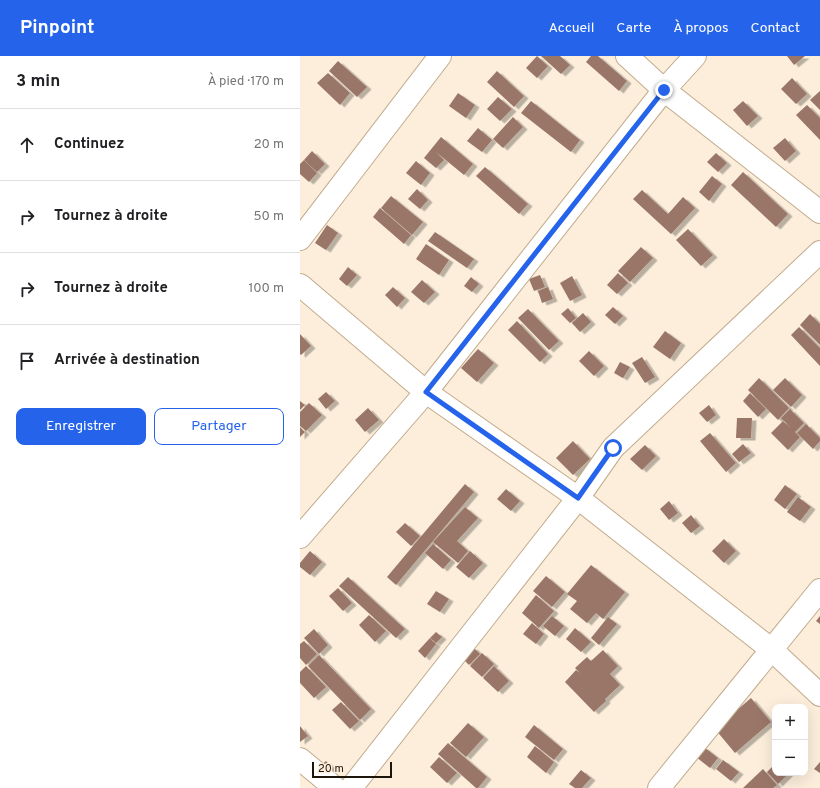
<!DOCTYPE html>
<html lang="fr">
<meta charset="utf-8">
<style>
:root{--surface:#fff;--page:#f2f2f2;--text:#202124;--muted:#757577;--line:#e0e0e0;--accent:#2563eb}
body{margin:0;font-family:Overpass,sans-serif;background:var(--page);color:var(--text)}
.controls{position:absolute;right:12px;bottom:12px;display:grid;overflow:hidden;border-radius:8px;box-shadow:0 4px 16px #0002}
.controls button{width:36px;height:36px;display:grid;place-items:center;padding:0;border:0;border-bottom:1px solid var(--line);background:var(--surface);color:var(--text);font:20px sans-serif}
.scale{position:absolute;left:12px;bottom:10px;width:80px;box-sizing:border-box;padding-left:4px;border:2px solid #1d1509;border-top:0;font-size:11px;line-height:14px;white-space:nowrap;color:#1d1509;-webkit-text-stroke:3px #fceedb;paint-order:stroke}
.stop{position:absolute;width:12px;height:12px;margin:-9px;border:3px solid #2563eb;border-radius:50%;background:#fff}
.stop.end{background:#2563eb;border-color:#fff;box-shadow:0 1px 4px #0008}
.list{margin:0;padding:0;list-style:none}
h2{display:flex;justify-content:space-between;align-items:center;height:52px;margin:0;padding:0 16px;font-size:17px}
h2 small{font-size:13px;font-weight:400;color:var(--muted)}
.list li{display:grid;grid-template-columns:26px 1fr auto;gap:12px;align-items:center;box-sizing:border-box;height:72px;padding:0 16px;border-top:1px solid var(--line)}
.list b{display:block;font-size:15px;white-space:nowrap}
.list em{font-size:13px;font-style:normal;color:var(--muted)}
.actions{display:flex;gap:8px;padding:12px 16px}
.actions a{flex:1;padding:9px 0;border:1px solid var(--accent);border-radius:8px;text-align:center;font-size:14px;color:var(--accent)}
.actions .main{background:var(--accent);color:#fff}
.icon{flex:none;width:22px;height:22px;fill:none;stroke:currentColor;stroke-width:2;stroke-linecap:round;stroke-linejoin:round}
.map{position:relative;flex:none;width:520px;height:732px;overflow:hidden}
header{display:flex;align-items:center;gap:24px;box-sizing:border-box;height:56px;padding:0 20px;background:var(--accent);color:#fff}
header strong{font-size:19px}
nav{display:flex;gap:22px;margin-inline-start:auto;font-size:14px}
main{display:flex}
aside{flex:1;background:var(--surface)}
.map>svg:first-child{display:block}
.building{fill:#997668;filter:url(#shadow)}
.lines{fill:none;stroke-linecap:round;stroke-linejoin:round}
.minor-casing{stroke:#c2ab8d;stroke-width:24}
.minor{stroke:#fff;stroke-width:22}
.route{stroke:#2563eb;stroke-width:5}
</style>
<header>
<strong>Pinpoint</strong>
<nav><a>Accueil</a><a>Carte</a><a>À propos</a><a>Contact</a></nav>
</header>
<main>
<aside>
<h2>3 min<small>À pied · 170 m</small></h2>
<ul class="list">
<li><svg class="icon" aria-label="ahead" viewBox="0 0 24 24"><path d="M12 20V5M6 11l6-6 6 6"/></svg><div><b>Continuez</b></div><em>20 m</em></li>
<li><svg class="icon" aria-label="right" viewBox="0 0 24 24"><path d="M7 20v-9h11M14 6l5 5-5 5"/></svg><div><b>Tournez à droite</b></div><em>50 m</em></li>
<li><svg class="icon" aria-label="right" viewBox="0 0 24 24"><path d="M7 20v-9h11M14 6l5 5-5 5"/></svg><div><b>Tournez à droite</b></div><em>100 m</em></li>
<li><svg class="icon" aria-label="arrive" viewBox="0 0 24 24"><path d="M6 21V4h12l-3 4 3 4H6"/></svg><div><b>Arrivée à destination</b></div></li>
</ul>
<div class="actions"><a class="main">Enregistrer</a><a>Partager</a></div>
</aside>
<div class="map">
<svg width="520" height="732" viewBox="0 0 520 732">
<defs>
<filter id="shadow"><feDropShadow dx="4.5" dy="2.5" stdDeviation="0" flood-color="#0004"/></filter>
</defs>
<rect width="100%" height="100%" fill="#fceedb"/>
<!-- building -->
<g class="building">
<polygon points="237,0 248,10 237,22 226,12"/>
<polygon points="241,0 260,0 270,9 261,18"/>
<polygon points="291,0 298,0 327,25 319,35 286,6"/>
<polygon points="487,0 505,0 494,9"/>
<polygon points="38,5 67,31 57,41 29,15"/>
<polygon points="197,15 224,40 214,51 187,26"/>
<polygon points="28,17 50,37 40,49 17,27"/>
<polygon points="492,22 507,38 496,48 481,33"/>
<polygon points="520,35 520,54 510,44"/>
<polygon points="158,37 175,49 166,62 149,50"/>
<polygon points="198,41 212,53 200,65 187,53"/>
<polygon points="231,45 280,84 271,96 221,57"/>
<polygon points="443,45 458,60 447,70 433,54"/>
<polygon points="507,49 520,62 520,84 496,59"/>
<polygon points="213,61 223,71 203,92 193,83"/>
<polygon points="178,72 192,84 182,96 167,85"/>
<polygon points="141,81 173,108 164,119 136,96 144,104 136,112 124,102"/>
<polygon points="485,82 496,95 485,105 473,92"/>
<polygon points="12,95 25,108 17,116 4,104"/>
<polygon points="416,97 427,107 418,116 407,106"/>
<polygon points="4,104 17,117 9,126 0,118 0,108"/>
<polygon points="116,105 130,117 121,129 106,117"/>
<polygon points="185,111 228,148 219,158 176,120"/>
<polygon points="443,116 488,158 476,171 431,129"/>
<polygon points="412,120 422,128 409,145 399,136"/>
<polygon points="117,133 128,144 120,153 108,143"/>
<polygon points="342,134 368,158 383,141 395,152 371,178 333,143"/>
<polygon points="91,140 123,166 112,179 81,152"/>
<polygon points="80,152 111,179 104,188 73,161"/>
<polygon points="27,169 38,177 26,194 15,187"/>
<polygon points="388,173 413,199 401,210 376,184"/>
<polygon points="135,176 174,203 167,212 128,185"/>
<polygon points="126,188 149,204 139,219 116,203"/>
<polygon points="341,191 353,202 330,226 318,215"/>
<polygon points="48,211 57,219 47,230 39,223"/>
<polygon points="318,217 328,227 317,238 307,229"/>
<polygon points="240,219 245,231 234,235 229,223"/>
<polygon points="272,220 282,239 270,245 260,227"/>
<polygon points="171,221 179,228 172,236 164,230"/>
<polygon points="122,224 135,236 124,247 111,236"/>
<polygon points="93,231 105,242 97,251 85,239"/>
<polygon points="248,231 253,243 242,247 238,235"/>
<polygon points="313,251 323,260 315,268 305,259"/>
<polygon points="268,252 276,262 270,267 261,258"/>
<polygon points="228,253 259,285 249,294 218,262"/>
<polygon points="283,257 291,266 280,276 272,267"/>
<polygon points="510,258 520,268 520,289 500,269"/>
<polygon points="217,265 248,298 240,306 208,274"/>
<polygon points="499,271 520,292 520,310 491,279"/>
<polygon points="365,275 381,287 370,303 353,291"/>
<polygon points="0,278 11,290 1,299 0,298"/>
<polygon points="178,293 194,307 177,326 161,312"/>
<polygon points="289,295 304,310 294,320 279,305"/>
<polygon points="342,301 355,321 345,327 332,307"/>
<polygon points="320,306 330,311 323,322 314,317"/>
<polygon points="459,322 489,352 478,364 448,334"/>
<polygon points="485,322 502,339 491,351 473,334"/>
<polygon points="26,336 35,345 26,353 18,343"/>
<polygon points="450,337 466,353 458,361 443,345"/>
<polygon points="0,345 5,349 0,354"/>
<polygon points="9,347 22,359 6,375 0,370 0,356"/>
<polygon points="409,349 416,359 407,366 399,357"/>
<polygon points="68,352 79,364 65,376 55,364"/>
<polygon points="490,353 504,367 495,376 500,381 488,394 471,377 483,365 491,372 481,362"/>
<polygon points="437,362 452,362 451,382 436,382"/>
<polygon points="506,368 520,382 520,385 513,393 497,377"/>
<polygon points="0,371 5,376 0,381"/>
<polygon points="410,377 436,407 426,416 400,385"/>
<polygon points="273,385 290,403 273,419 256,402"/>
<polygon points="443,388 451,397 439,406 432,398"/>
<polygon points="345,389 356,400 342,414 330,403"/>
<polygon points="165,428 174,436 96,529 87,521"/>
<polygon points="485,429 497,438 485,453 474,444"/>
<polygon points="206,433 220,445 211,455 197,443"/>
<polygon points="498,441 511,451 500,465 487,456"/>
<polygon points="369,445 378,457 369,464 360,453"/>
<polygon points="165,451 178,462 157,485 168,495 158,507 133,486"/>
<polygon points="391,459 400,470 391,477 382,467"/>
<polygon points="105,467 120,480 111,490 96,476"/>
<polygon points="424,483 436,495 424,507 412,495"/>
<polygon points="133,488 151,504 143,513 125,497"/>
<polygon points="10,495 22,506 10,519 0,511 0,507"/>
<polygon points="170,495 183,507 169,522 156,511"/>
<polygon points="291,509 325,536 303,563 296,557 287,567 270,553 277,545 267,538"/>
<polygon points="246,520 265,536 252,551 233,535"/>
<polygon points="48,521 105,573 96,582 39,530"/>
<polygon points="38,532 52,547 43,555 29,540"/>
<polygon points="136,535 149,543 140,556 127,548"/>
<polygon points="236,539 254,555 239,572 222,557"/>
<polygon points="69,559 86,575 75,586 59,569"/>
<polygon points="252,560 264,570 255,580 243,570"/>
<polygon points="520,560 520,568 516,565"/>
<polygon points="308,561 317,568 299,589 291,582"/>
<polygon points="232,567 244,578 236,588 223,578"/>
<polygon points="275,572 291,586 281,596 266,583"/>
<polygon points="14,573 28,589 19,598 4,582"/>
<polygon points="136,576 142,581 136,587 130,582"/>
<polygon points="130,582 136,588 125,602 118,595"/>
<polygon points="4,585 17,598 6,609 0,602 0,588"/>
<polygon points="173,591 180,598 169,609 162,602"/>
<polygon points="303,594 318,610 310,618 320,629 305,643 306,645 294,656 265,626 276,614 280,617 275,612 287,601 291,605"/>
<polygon points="182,597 194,608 182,621 170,610"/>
<polygon points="19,599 71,653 60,664 8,610"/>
<polygon points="6,610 26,631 14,642 0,627 0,616"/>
<polygon points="194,610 209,625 198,636 183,622"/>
<polygon points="451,642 471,666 435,697 415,673"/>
<polygon points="41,646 59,665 50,673 32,654"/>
<polygon points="168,667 184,681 166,701 150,687"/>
<polygon points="234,669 263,693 254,704 225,681"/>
<polygon points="0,670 8,680 0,686"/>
<polygon points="148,687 187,721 178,732 176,732 138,698"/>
<polygon points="235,690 254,706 246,717 227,701"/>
<polygon points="404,691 418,702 410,712 396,701"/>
<polygon points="139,701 157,717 147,727 130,711"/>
<polygon points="423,704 439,716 431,725 416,713"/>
<polygon points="26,705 34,713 26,722 17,713"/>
<polygon points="520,706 520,717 514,713"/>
<polygon points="475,708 475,717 489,717 478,728 467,716"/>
<polygon points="463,713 477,729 473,732 443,732"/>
<polygon points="281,714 291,722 282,732 275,732 269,728"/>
</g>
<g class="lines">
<defs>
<g id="minor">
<polyline points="327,0 364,34 520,156"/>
<polyline points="0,183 140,0"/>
<polyline points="0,229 126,336 278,442 472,594 520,639"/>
<polyline points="0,481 126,336 364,34 395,0"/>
<polyline points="0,703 35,732"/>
<polyline points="51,732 278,442 313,392 520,196"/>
<polyline points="359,732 520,534"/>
</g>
</defs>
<!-- minor casing -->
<use href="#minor" class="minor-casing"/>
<!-- minor -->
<use href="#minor" class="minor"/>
</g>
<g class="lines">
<!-- route -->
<polyline class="route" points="313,392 278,442 126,336 364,34"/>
</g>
</svg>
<div class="controls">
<button>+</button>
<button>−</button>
</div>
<div class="scale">20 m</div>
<div class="stop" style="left:313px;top:392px"></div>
<div class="stop end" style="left:364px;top:34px"></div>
</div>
</main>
